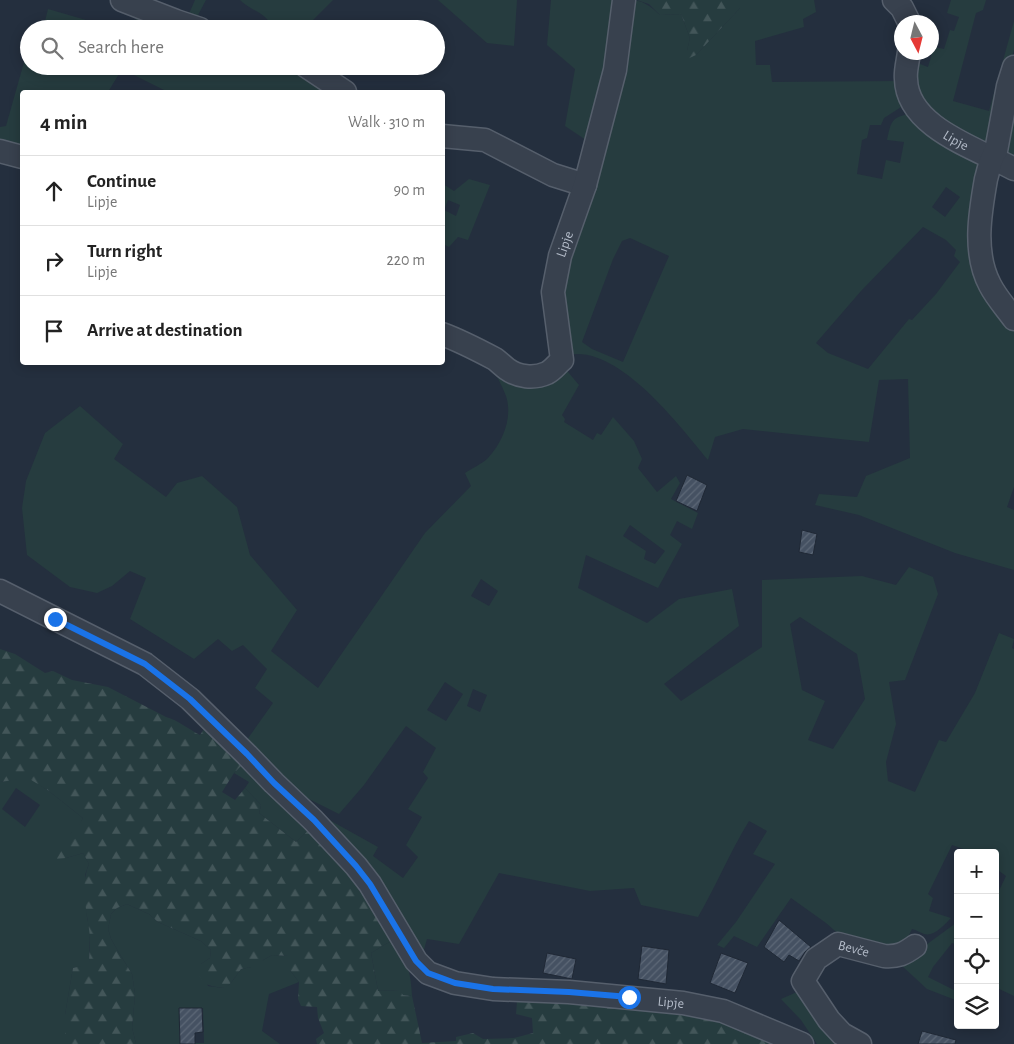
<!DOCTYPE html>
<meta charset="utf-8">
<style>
:root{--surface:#fff;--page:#f2f2f2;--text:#222;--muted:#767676;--line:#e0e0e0}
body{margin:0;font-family:"Alegreya Sans",sans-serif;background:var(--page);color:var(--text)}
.controls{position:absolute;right:15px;bottom:15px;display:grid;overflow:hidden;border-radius:5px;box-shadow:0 2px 12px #0003}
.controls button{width:45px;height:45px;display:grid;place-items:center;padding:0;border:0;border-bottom:1px solid var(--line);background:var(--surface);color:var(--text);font:25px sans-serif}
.compass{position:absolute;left:894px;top:15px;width:45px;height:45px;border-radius:50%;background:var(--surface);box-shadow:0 2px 12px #0003;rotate:173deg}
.stop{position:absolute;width:15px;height:15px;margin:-11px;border:4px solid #1a73e8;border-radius:50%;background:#fff}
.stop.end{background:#1a73e8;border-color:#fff;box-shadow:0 1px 5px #0008}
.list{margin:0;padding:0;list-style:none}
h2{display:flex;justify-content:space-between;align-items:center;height:65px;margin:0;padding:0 20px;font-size:21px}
h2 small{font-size:16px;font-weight:400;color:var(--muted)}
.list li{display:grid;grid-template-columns:32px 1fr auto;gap:15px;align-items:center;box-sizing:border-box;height:70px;padding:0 20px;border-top:1px solid var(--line)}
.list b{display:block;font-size:19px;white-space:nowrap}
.list p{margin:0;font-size:16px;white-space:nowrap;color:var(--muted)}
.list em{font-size:16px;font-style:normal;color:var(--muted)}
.icon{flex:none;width:28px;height:28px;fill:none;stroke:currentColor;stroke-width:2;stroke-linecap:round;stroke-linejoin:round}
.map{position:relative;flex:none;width:1014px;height:1044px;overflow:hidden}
.search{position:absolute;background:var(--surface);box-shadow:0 2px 12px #0003;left:20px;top:20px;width:425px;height:55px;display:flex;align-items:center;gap:12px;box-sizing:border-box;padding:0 18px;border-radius:28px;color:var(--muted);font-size:19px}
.panel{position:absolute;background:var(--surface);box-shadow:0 2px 12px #0003;left:20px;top:90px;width:425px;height:275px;border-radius:5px}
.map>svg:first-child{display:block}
.grass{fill:#263c3f;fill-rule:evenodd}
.forest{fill:url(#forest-firs)}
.building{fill:url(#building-hatch);stroke:#1f2835}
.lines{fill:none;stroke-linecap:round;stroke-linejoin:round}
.minor-casing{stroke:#565f6c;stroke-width:25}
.minor{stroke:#38414e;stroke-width:22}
.route{stroke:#1a73e8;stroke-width:6}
.labels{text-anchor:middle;stroke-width:4;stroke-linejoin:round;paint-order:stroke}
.street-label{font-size:14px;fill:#b4bcc9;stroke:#1d2633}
</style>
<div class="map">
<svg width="1014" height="1044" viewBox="0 0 1014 1044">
<defs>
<pattern id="forest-firs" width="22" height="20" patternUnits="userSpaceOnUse" patternTransform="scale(1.25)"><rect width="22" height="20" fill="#263c3f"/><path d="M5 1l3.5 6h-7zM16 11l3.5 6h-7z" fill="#435659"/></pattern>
<pattern id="building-hatch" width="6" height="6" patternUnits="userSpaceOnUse" patternTransform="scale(1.25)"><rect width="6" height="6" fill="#455162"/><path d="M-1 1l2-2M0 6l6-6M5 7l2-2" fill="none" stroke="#5d6877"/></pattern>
</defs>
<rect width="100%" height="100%" fill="#242f3e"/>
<!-- grass -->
<g class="grass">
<polygon points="195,0 206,0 198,15 216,25 215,29 194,21 188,16"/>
<path d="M240 0H333L304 29H269L271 25C266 13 248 9 240 0Z"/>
<polygon points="438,0 517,0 514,46 487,43"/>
<polygon points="551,0 618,0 614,29 589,142 565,126 575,69 547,45"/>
<path d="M629 0C643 0 650 6 660 15L681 14 690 38 687 51 696 55 740 8V0H814L816 12 803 19 804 27 755 41 756 65H770L772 82 900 81 906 104 884 118 881 125H870L867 138 862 140 857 174 882 179 886 160 900 163 904 142 887 140C891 122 891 117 910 114L981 159 975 230 1014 328V487L1007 507 1014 510V570L955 553 859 515 815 505 819 494 857 497 866 476 910 458 908 379 879 380 869 442 743 429 715 437 708 460C680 426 618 344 568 355L559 287ZM946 187 960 197 945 217 932 207ZM923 227 946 240 956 250 954 256 960 262 936 294 912 320 909 319 868 369 828 353 816 343 861 291ZM630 238 669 256 623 362 592 349 582 342 613 259 622 241Z"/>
<polygon points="951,0 986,0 983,10 976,13 953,101 989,111 1014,21 1014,50 1005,81 992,152 920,108 912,61 928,67 934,47 944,49 950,30 954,31 959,17 947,13"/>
<polygon points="48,9 117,29 43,29"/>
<polygon points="139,9 190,29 133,29"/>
<polygon points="28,48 29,66 297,66 329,92 168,92 122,69 108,92 22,92 22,146 0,142 0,127 6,126"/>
<polygon points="1014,82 1014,159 1009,156 1007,143"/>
<path d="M469 179 490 185 468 240 458 237 449 247 443 244V184L454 191ZM448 200 460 205 456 216 444 210Z"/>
<path d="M492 367 568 372 579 385 562 415 565 419 564 422 593 440 597 433 601 435 613 417 634 441 642 459 638 468 657 492 676 476 680 483 671 499 698 513 692 529 677 521 670 535 682 544 658 588 586 555 578 588 647 623 679 599 732 589 739 626 664 684 681 701 762 647V580L862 576 896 585 909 567 933 577 938 594 905 680 889 682 896 724 886 762 888 781 915 792 939 740 946 742 975 693 999 633 1014 639 1012 648 1014 649V996L995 987V899L1006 876 995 868V853H975L952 845 928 894 933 898 929 911 951 918C944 925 934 937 924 934 919 932 917 930 912 929L909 935V946L905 950 842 937 826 923 791 898 757 947 734 936 724 948 717 945 736 922 775 864 753 854 767 831 749 821C730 852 716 886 698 917L641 905 634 888 590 891 499 873 459 944 427 939 423 953 324 817 378 847 373 856 403 878 418 857 406 845 422 817 408 809 428 778 423 772 436 748 406 726 364 785 339 814 305 797 244 744 273 703 255 688 267 669 243 645 232 651 218 639 194 659 130 619 146 578 130 571 112 586 97 593 70 587 27 555 22 508 26 481 45 433 80 406 123 444 114 459 166 497 177 483 202 476 237 507 250 555 297 610 271 651 318 688 425 533 471 486 465 473C472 468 482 464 488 458 503 442 513 417 506 396 502 386 497 376 492 367ZM630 525 665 551 655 564 644 559 646 551 623 536ZM481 579 498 591 489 606 471 596ZM800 617 857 654 865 699 833 749 808 740 825 701 802 690 790 624ZM445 682 463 694 446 721 427 710ZM473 689 487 695 480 712 467 706Z"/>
<polygon points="246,761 313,826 296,842 259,813 261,805 245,788 249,782 234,773"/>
<path d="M28 777 49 791 83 818 78 828 68 836 66 858 83 853 89 864 85 875 87 917 90 931 89 965 73 968 65 1015V1044H0V782ZM16 788 40 805 25 827 2 809Z"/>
<path d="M127 904 149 914 158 922 201 941 211 950 210 958 201 964 208 986 224 988 230 984 241 969 251 967 272 955 290 956V970L299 982 269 994 262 1031 280 1044H136L132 1028 135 994 132 974 119 953 111 939 108 929 111 914 117 908ZM203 1008 204 1043H182L180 1010Z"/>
<polygon points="956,923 958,923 958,945 952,943 933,967 928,977 958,992 958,1001 927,989 900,964"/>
<path d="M396 940C407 960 411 973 412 996L403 995 399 990 378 991 371 953C380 948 386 942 396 940Z"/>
<polygon points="797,992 852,1044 817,1044 801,1020 781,999"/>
</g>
<!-- forest -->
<g class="forest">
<polygon points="637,0 740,0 740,8 696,55 681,62 677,57 687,51 690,38 681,14 660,15 649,4"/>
<path d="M0 649 15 654 45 673 53 671 72 680 108 687 166 717C178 720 188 729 200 735L208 723 246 761 234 773 222 792 235 800 245 788 261 805 259 813 296 842 313 826 334 846 396 940C386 942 380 948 371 953L378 991 400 990 403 995 412 996 422 1043 456 1041V1037L473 1033 483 1039 514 1038 533 1033 532 1018 516 1014 517 1002 525 995 704 1013 780 1044H317L316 1039 324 1033 318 1018 317 1007 301 1006 298 999 299 982 290 970 289 956 272 955 263 960 260 970 251 967 241 969 230 984 225 988C209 986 202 986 197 969L201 964 210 958 211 950 201 941 158 922 149 914 127 904 117 908 111 914 108 929 111 939 119 953 132 974 135 994 132 1028 136 1044H65V1015L73 968 89 964C89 953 91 940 89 929 86 907 80 886 89 864L83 853 66 858 56 859 49 851C61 837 75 835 83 818L49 791 28 778 0 782Z"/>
</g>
<!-- building -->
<g class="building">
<polygon points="687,475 707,485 697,511 676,501"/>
<polygon points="802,530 817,534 813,555 799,552"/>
<polygon points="779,920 811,947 805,952 799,961 789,955 784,962 764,947"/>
<polygon points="642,946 669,950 666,984 638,979"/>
<polygon points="547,953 576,959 572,979 543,973"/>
<polygon points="721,953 748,963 735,993 710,983"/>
<polygon points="179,1008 202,1008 203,1032 195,1033 195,1044 180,1044"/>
<polygon points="922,1031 956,1040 955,1044 918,1044"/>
</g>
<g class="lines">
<defs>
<g id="minor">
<polyline points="122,0 176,21 200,29"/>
<polyline points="894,0 902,8 909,22"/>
<path id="s1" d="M909 52C908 61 905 71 906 79 907 128 979 149 1014 169"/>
<polyline points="306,66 345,92"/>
<path d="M1014 67 1008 86 996 151C990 159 989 169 986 179 980 213 973 253 990 285 996 297 1006 308 1014 319"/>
<polyline points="442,136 485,140 553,175 585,185"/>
<polyline points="0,151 22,157"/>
<path id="s2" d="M442 334C461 341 478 350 495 359 499 362 503 366 507 369 518 377 534 379 547 373 553 370 557 364 562 360L553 292 560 256 585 185 615 70 624 0"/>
<path id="s3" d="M0 591 145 664 190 699 247 755 274 783 313 820 356 866 370 884 416 961 428 973 455 983 493 989 569 992 683 1003 723 1011 802 1044"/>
<path id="s4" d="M860 1044 842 1034 829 1020 803 981 816 959 838 944 884 956C898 957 904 954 915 946"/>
</g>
</defs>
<!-- minor casing -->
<use href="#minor" class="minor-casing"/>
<!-- minor -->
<use href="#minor" class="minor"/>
</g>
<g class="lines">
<!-- route -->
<polyline class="route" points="55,619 145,664 190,699 247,754 274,783 314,820 356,866 370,884 416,961 428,973 455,983 493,989 569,992 629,997"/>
</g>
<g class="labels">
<!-- street labels -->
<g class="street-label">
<text dy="5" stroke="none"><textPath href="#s1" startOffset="110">Lipje</textPath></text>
<text dy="5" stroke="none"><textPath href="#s2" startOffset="254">Lipje</textPath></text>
<text dy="5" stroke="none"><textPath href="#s4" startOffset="155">Bevče</textPath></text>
<text dy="5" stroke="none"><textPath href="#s3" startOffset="830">Lipje</textPath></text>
</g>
</g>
</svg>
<div class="controls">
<button>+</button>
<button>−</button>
<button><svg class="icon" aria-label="locate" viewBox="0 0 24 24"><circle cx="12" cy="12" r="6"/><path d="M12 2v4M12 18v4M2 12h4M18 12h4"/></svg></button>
<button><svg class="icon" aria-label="layers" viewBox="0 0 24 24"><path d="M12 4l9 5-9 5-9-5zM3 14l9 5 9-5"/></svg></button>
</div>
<svg class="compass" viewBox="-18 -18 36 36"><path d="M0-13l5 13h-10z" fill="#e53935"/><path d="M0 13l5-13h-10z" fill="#767676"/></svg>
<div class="stop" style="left:629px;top:997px"></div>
<div class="stop end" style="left:55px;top:619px"></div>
<div class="search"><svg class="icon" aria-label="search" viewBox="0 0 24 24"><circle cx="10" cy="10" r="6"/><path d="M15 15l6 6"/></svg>Search here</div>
<section class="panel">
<h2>4 min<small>Walk · 310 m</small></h2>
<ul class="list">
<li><svg class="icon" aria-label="ahead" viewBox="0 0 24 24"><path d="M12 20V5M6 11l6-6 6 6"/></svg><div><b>Continue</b><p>Lipje</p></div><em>90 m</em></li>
<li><svg class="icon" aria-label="right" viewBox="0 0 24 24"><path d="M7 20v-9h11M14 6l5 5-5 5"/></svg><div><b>Turn right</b><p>Lipje</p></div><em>220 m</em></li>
<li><svg class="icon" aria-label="arrive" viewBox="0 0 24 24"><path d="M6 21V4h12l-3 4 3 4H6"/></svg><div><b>Arrive at destination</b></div></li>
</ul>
</section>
</div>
